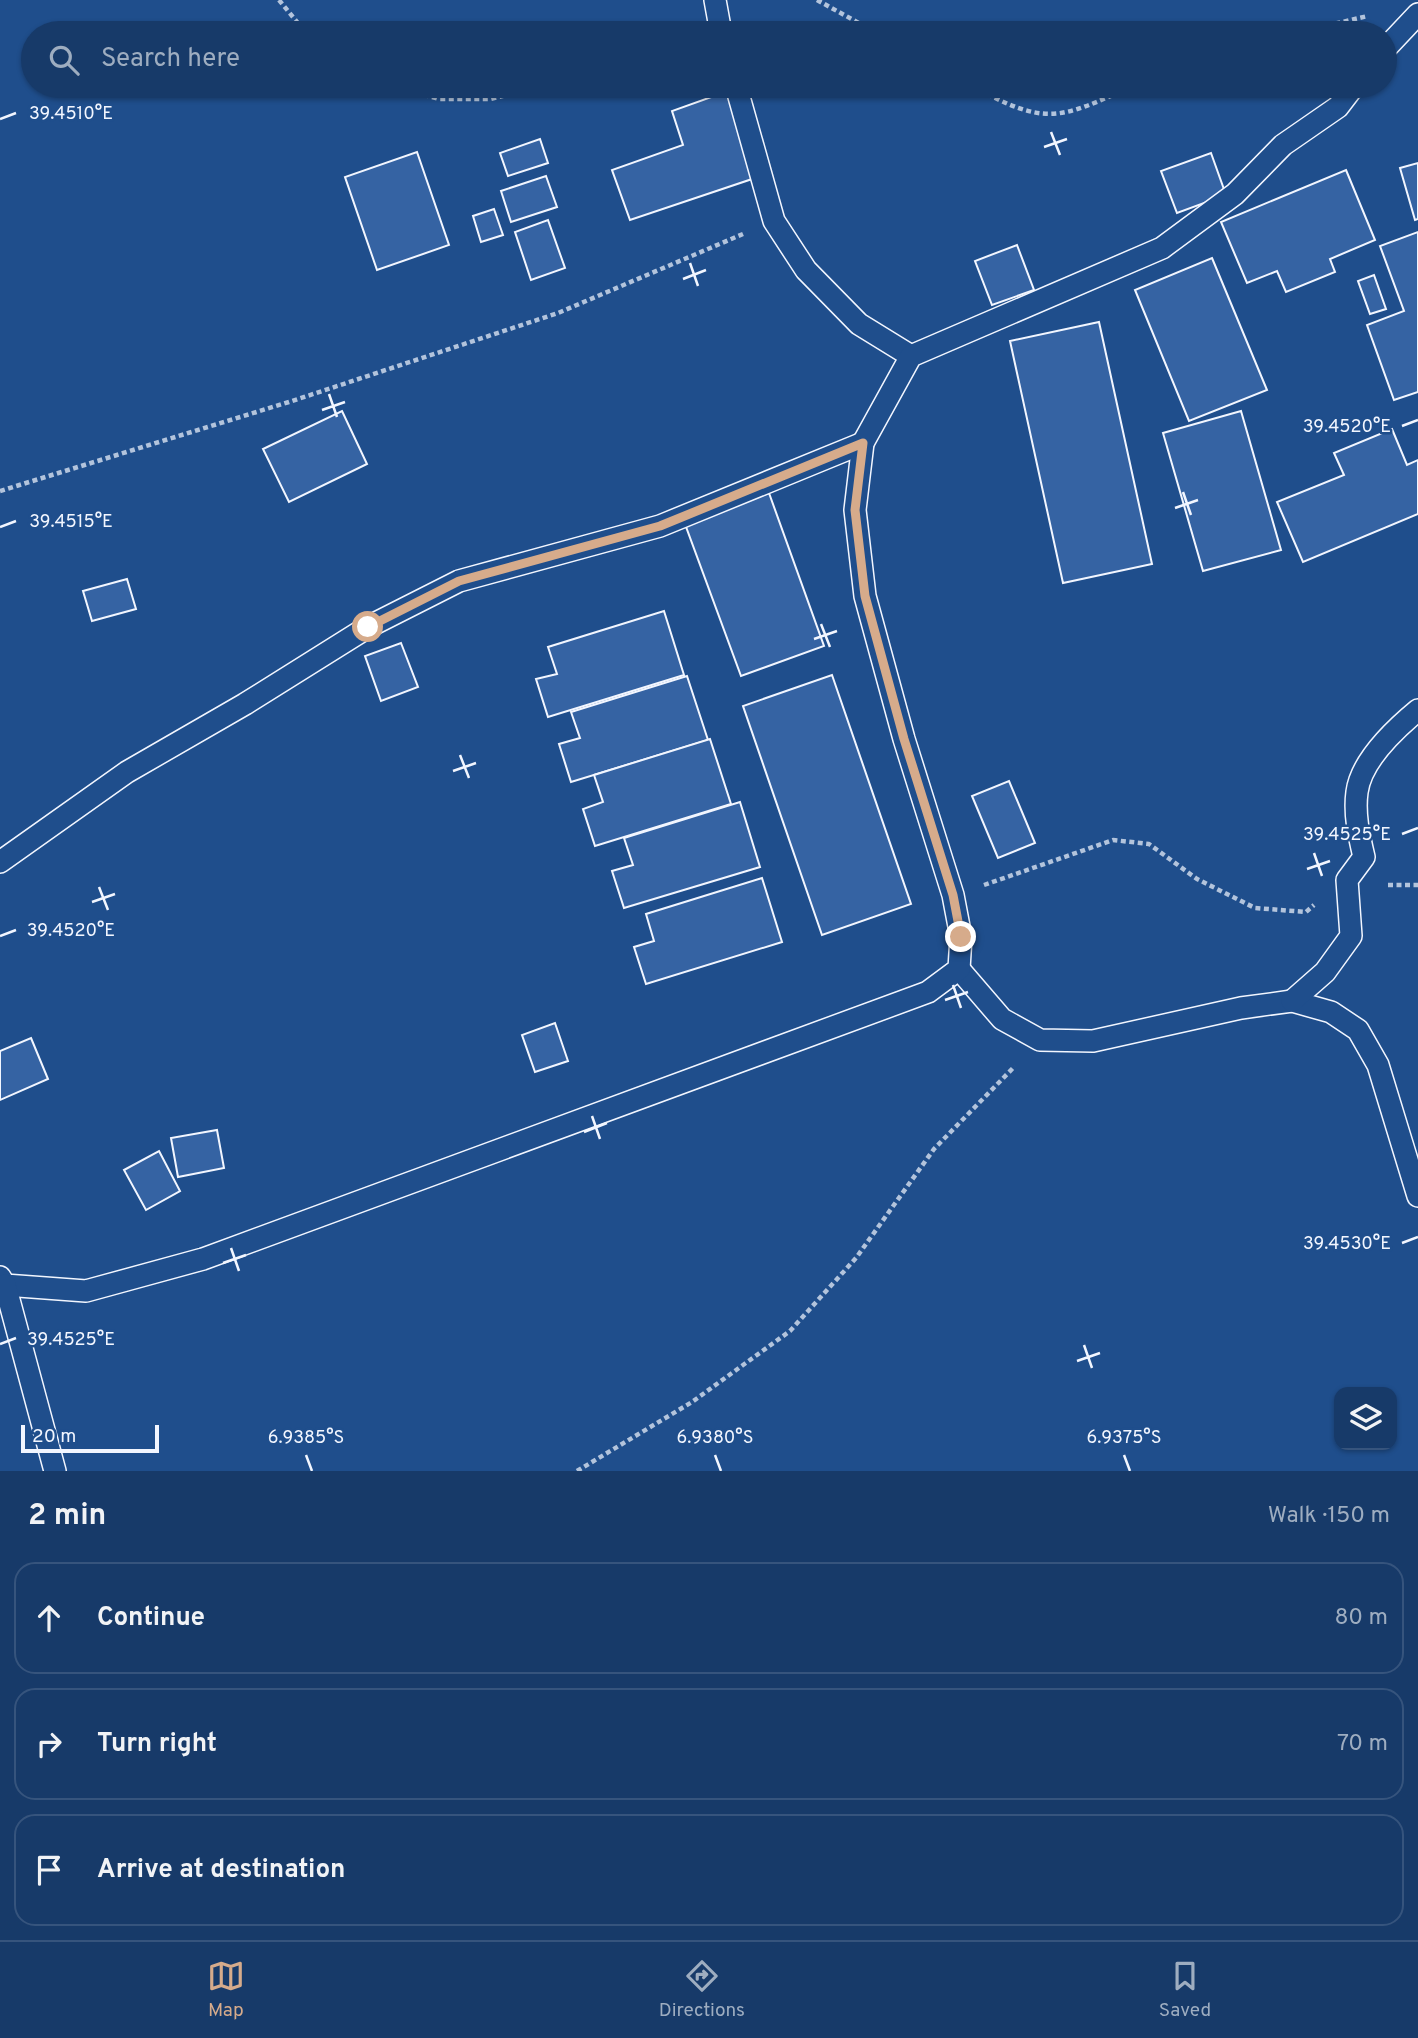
<!DOCTYPE html>
<meta charset="utf-8">
<style>
:root{--surface:#173a69;--page:#20416f;--text:#f1f3f6;--muted:#9eadc0;--line:#36547d;--accent:#d6ab8b}
body{margin:0;font-family:Overpass,sans-serif;background:var(--page);color:var(--text)}
.controls{position:absolute;right:21px;bottom:21px;display:grid;overflow:hidden;border-radius:14px;box-shadow:0 2px 5px #0004}
.controls button{width:63px;height:63px;display:grid;place-items:center;padding:0;border:0;border-bottom:2px solid var(--line);background:var(--surface);color:var(--text);font:35px sans-serif}
.scale{position:absolute;left:21px;bottom:18px;width:138px;box-sizing:border-box;padding-left:7px;border:4px solid #f2f6ff;border-top:0;font-size:19px;line-height:24px;white-space:nowrap;color:#f2f6ff;-webkit-text-stroke:5px #1f4e8c;paint-order:stroke}
.stop{position:absolute;width:21px;height:21px;margin:-16px;border:5px solid #d6ab8b;border-radius:50%;background:#fff}
.stop.end{background:#d6ab8b;border-color:#fff;box-shadow:0 2px 7px #0008}
.list{margin:0;padding:0;list-style:none}
h2{display:flex;justify-content:space-between;align-items:center;height:91px;margin:0;padding:0 28px;font-size:30px}
h2 small{font-size:23px;font-weight:400;color:var(--muted)}
.list li{display:grid;grid-template-columns:46px 1fr auto;gap:21px;align-items:center;box-sizing:border-box;height:112px;margin:0 14px 14px;padding:0 14px;border:2px solid var(--line);border-radius:21px}
.list b{display:block;font-size:26px;white-space:nowrap}
.list em{font-size:23px;font-style:normal;color:var(--muted)}
.icon{flex:none;width:38px;height:38px;fill:none;stroke:currentColor;stroke-width:2;stroke-linecap:round;stroke-linejoin:round}
.map{position:relative;flex:none;width:1418px;height:1471px;overflow:hidden}
.search{position:absolute;background:var(--surface);box-shadow:0 2px 5px #0004;left:21px;right:21px;top:21px;height:77px;display:flex;align-items:center;gap:18px;box-sizing:border-box;padding:0 24px;border-radius:38px;color:var(--muted);font-size:26px}
.sheet{height:469px;background:var(--surface)}
nav{display:flex;justify-content:space-around;align-items:center;box-sizing:border-box;height:98px;border-top:2px solid var(--line);background:var(--surface);font-size:19px;color:var(--muted)}
nav a{display:grid;justify-items:center;gap:4px}
nav .on{color:var(--accent)}
.map>svg:first-child{display:block}
.building{fill:#3563a3;stroke:#f2f6ff;stroke-width:2}
.lines{fill:none;stroke-linecap:round;stroke-linejoin:round}
.service-casing{stroke:#f2f6ff;stroke-width:24}
.path{stroke:#b3c4dc;stroke-width:4.5;stroke-dasharray:5 3.5;stroke-linecap:butt}
.service{stroke:#1f4e8c;stroke-width:21}
.route{stroke:#d6ab8b;stroke-width:9}
.ticks{fill:none;stroke:#f2f6ff;stroke-width:2.5}
.ticks-label{font-size:18px;text-anchor:middle;fill:#f2f6ff;stroke:#1f4e8c;stroke-width:5;stroke-linejoin:round;paint-order:stroke}
</style>
<div class="map">
<svg width="1418" height="1471" viewBox="0 0 1418 1471">
<rect width="100%" height="100%" fill="#1f4e8c"/>
<!-- building -->
<g class="building">
<polygon points="728,91 758,177 630,220 612,170 683,145 672,111"/>
<polygon points="540,139 548,163 508,176 500,153"/>
<polygon points="417,152 449,245 377,270 345,177"/>
<polygon points="1211,153 1226,195 1177,213 1161,171"/>
<polygon points="1418,163 1418,219 1415,220 1400,168"/>
<polygon points="1346,170 1375,240 1330,259 1335,272 1286,292 1277,271 1247,283 1221,222"/>
<polygon points="546,176 557,207 511,222 501,191"/>
<polygon points="494,209 503,235 481,242 473,216"/>
<polygon points="548,220 565,268 531,280 515,232"/>
<polygon points="1418,232 1418,392 1394,400 1367,325 1404,311 1380,246"/>
<polygon points="1017,245 1034,290 992,305 975,261"/>
<polygon points="1212,258 1267,390 1189,421 1135,290"/>
<polygon points="1374,275 1386,309 1370,314 1358,281"/>
<polygon points="1099,322 1152,564 1063,583 1010,341"/>
<polygon points="342,411 367,464 289,502 263,449"/>
<polygon points="1241,411 1281,550 1203,571 1163,433"/>
<polygon points="1392,429 1407,465 1418,460 1418,514 1303,562 1277,502 1344,475 1334,453"/>
<polygon points="769,493 824,646 741,676 685,524"/>
<polygon points="127,579 136,609 92,621 83,591"/>
<polygon points="664,611 684,675 548,717 536,679 557,674 548,647"/>
<polygon points="401,643 418,687 381,701 365,656"/>
<polygon points="832,675 911,904 822,935 743,706"/>
<polygon points="687,676 708,740 571,782 559,744 580,738 571,712"/>
<polygon points="710,739 731,804 595,846 583,809 603,802 594,775"/>
<polygon points="1009,781 1035,843 998,858 972,796"/>
<polygon points="740,802 760,867 624,908 612,871 633,865 624,838"/>
<polygon points="762,878 782,942 646,984 634,947 654,941 646,914"/>
<polygon points="555,1023 568,1061 535,1072 522,1035"/>
<polygon points="31,1038 48,1079 0,1100 0,1051"/>
<polygon points="217,1130 224,1168 178,1177 171,1138"/>
<polygon points="159,1151 180,1191 146,1210 124,1170"/>
</g>
<g class="lines">
<defs>
<g id="service">
<polyline points="715,0 721,33"/>
<polyline points="1385,49 1418,14"/>
<polyline points="736,86 774,221 806,270 859,324 911,356"/>
<polyline points="0,862 127,772 245,704 368,627 459,581 660,526 863,443"/>
<polyline points="959,969 1002,1019 1040,1040 1093,1041 1241,1008 1292,1001 1331,1012 1358,1030 1378,1065 1418,1196"/>
<path d="M1292 1001 1325 972 1351 936 1347 880 1364 857C1359 836 1354 814 1357 792 1361 761 1395 729 1418 710"/>
<polyline points="0,1277 5,1285 86,1291 203,1259 928,992 959,969 961,937 953,895 904,739 865,596 855,510 863,443 911,356 1162,248 1235,194 1283,145 1338,107 1354,86"/>
<polyline points="5,1285 55,1471"/>
</g>
</defs>
<!-- service casing -->
<use href="#service" class="service-casing"/>
<!-- path -->
<g class="path">
<polyline points="279,0 306,33"/>
<polyline points="817,0 877,33"/>
<polyline points="1294,33 1368,16"/>
<polyline points="391,86 439,99 491,99 540,86"/>
<path d="M972 86C1047 127 1059 119 1133 86"/>
<polyline points="0,491 289,402 558,313 743,234"/>
<polyline points="984,885 1113,840 1149,844 1197,879 1255,908 1306,912 1314,905"/>
<polyline points="1388,885 1418,885"/>
<polyline points="577,1471 692,1402 790,1331 856,1258 934,1149 1015,1066"/>
</g>
<!-- service -->
<use href="#service" class="service"/>
</g>
<g class="lines">
<!-- route -->
<polyline class="route" points="368,627 459,581 660,526 863,443 855,510 865,596 904,739 953,895 961,937"/>
</g>
<!-- ticks -->
<path class="ticks" d="M0 119 16 113M1051 132 1060 155M1044 147 1067 139M690 263 698 286M683 279 706 270M329 394 337 417M322 410 345 402M1402 426 1418 420M1183 492 1191 515M1175 508 1198 500M0 527 16 521M821 624 830 647M814 639 837 631M460 755 469 778M453 771 476 763M1402 834 1418 828M1314 853 1322 876M1307 869 1330 861M99 887 108 910M92 902 115 894M0 936 16 930M953 985 961 1008M945 1000 968 992M592 1116 600 1139M584 1132 607 1123M1402 1243 1418 1237M231 1248 239 1271M223 1263 246 1255M0 1344 16 1338M1084 1345 1092 1368M1077 1361 1100 1353M306 1455 312 1471M715 1455 721 1471M1124 1455 1130 1471"/>
<g class="ticks-label">
<text x="71" y="119">39.4510°E</text>
<text x="1347" y="432">39.4520°E</text>
<text x="71" y="527">39.4515°E</text>
<text x="1347" y="840">39.4525°E</text>
<text x="71" y="936">39.4520°E</text>
<text x="1347" y="1249">39.4530°E</text>
<text x="71" y="1345">39.4525°E</text>
<text x="306" y="1443">6.9385°S</text>
<text x="715" y="1443">6.9380°S</text>
<text x="1124" y="1443">6.9375°S</text>
</g>
</svg>
<div class="controls">
<button><svg class="icon" aria-label="layers" viewBox="0 0 24 24"><path d="M12 4l9 5-9 5-9-5zM3 14l9 5 9-5"/></svg></button>
</div>
<div class="scale">20 m</div>
<div class="stop" style="left:368px;top:627px"></div>
<div class="stop end" style="left:961px;top:937px"></div>
<div class="search"><svg class="icon" aria-label="search" viewBox="0 0 24 24"><circle cx="10" cy="10" r="6"/><path d="M15 15l6 6"/></svg>Search here</div>
</div>
<section class="sheet">
<h2>2 min<small>Walk · 150 m</small></h2>
<ul class="list">
<li><svg class="icon" aria-label="ahead" viewBox="0 0 24 24"><path d="M12 20V5M6 11l6-6 6 6"/></svg><div><b>Continue</b></div><em>80 m</em></li>
<li><svg class="icon" aria-label="right" viewBox="0 0 24 24"><path d="M7 20v-9h11M14 6l5 5-5 5"/></svg><div><b>Turn right</b></div><em>70 m</em></li>
<li><svg class="icon" aria-label="arrive" viewBox="0 0 24 24"><path d="M6 21V4h12l-3 4 3 4H6"/></svg><div><b>Arrive at destination</b></div></li>
</ul>
</section>
<nav>
<a class="on"><svg class="icon" aria-label="map" viewBox="0 0 24 24"><path d="M3 6l6-2 6 2 6-2v14l-6 2-6-2-6 2zM9 4v14M15 6v14"/></svg>Map</a>
<a><svg class="icon" aria-label="directions" viewBox="0 0 24 24"><path d="M12 3l9 9-9 9-9-9zM9 14v-3h6M13 9l2 2-2 2"/></svg>Directions</a>
<a><svg class="icon" aria-label="saved" viewBox="0 0 24 24"><path d="M7 4h10v16l-5-4-5 4z"/></svg>Saved</a>
</nav>
